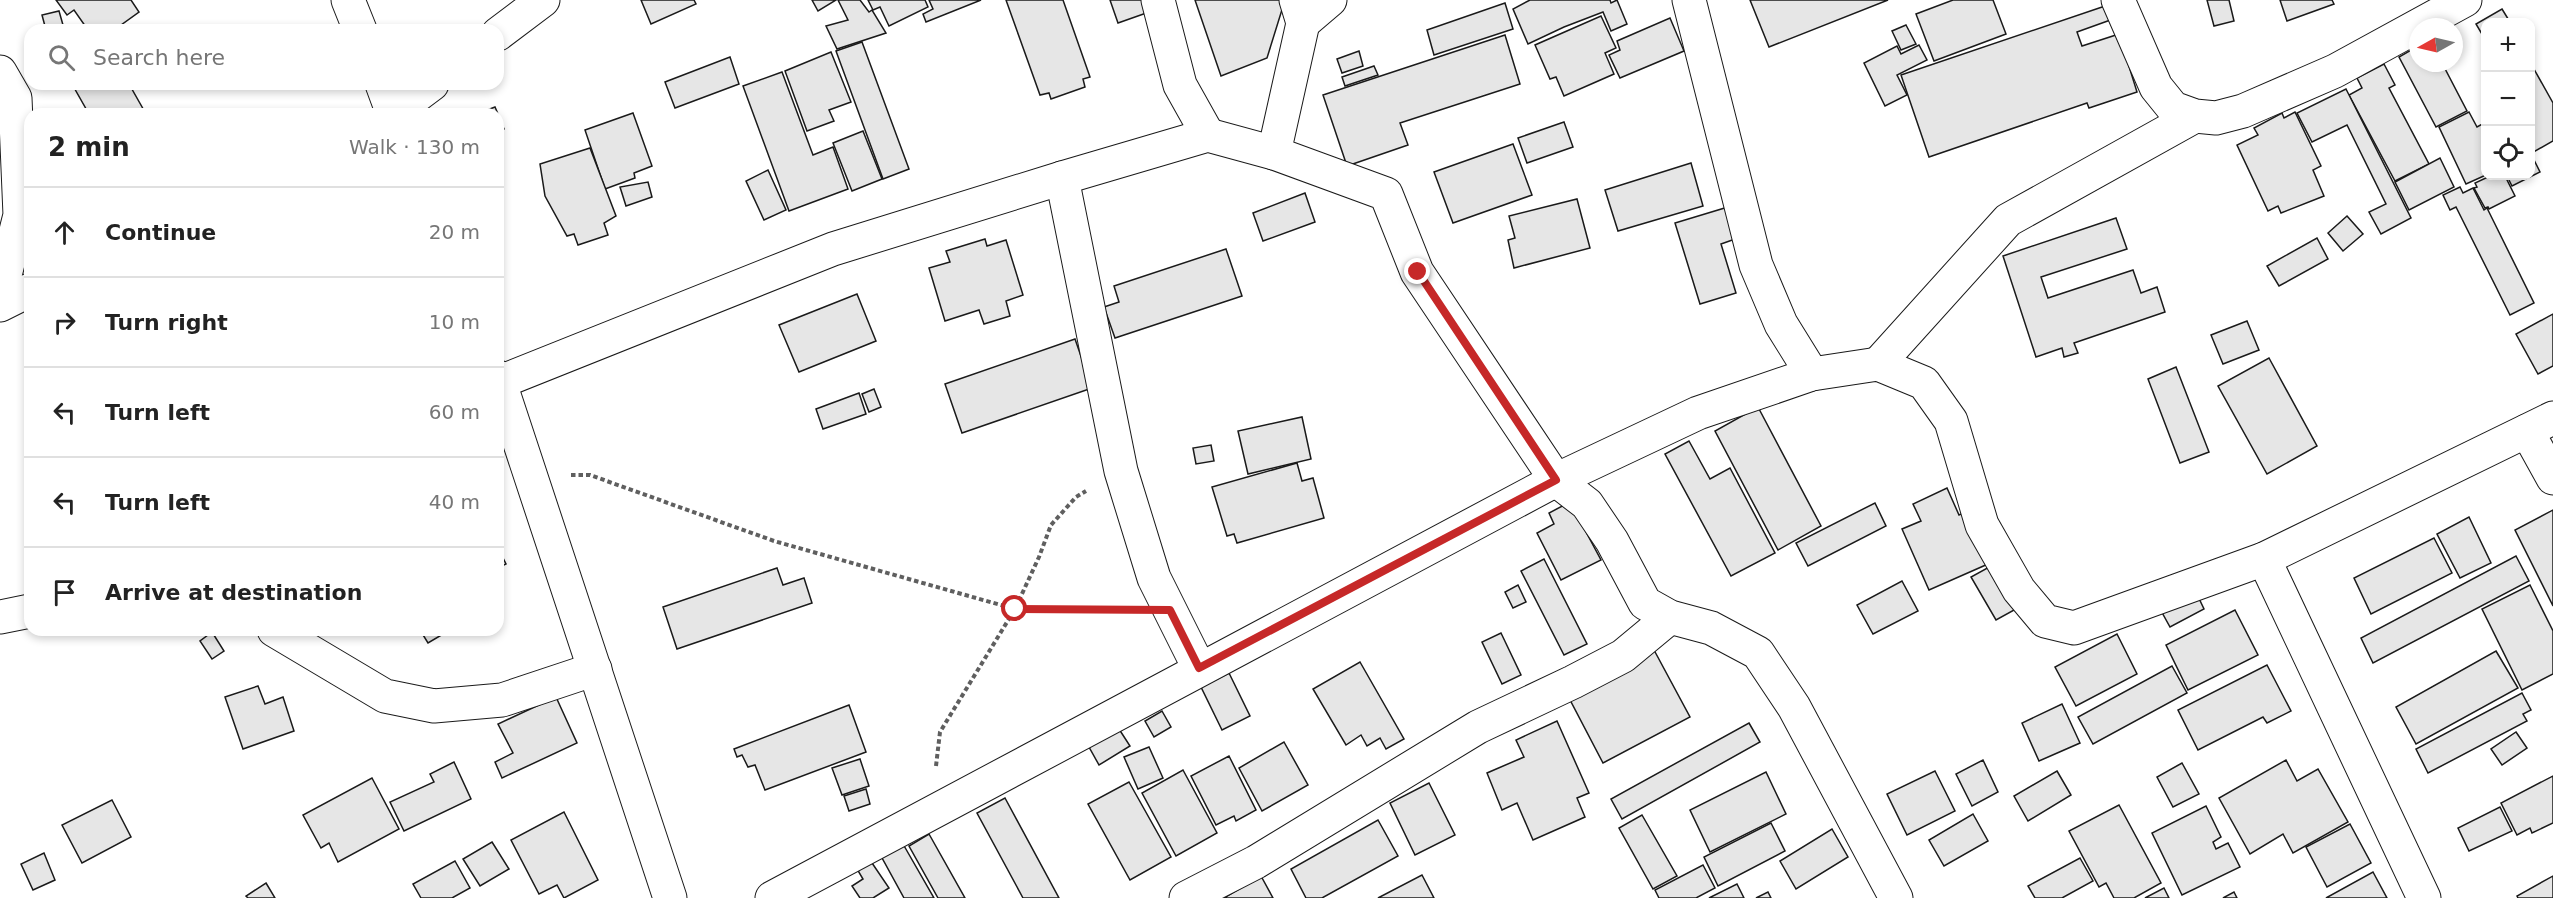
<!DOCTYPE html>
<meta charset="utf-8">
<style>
:root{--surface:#fff;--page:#f2f2f2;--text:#222;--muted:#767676;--line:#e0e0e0}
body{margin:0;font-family:"DejaVu Sans",sans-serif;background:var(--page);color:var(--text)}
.controls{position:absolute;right:18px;top:18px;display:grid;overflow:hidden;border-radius:12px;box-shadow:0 3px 9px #0003}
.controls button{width:54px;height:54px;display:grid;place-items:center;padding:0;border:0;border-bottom:2px solid var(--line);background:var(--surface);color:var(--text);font:30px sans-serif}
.compass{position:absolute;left:2409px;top:18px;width:54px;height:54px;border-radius:50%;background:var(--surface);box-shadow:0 3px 9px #0003;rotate:262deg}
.stop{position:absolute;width:18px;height:18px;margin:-14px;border:4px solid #c62828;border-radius:50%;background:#fff}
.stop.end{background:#c62828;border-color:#fff;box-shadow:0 2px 6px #0008}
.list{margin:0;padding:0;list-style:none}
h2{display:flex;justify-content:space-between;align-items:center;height:78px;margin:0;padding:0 24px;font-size:26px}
h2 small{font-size:20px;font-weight:400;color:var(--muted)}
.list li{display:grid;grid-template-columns:39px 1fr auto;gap:18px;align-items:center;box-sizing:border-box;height:90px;padding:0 24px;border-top:2px solid var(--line)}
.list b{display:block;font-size:22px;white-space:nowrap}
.list em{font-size:20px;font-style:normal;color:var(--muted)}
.icon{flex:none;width:33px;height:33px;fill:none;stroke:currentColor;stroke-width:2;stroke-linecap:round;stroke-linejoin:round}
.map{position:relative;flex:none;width:2553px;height:898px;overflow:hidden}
.search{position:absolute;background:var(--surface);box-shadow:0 3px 9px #0003;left:24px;top:24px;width:480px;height:66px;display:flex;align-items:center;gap:15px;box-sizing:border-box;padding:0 21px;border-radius:18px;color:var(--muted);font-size:22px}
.panel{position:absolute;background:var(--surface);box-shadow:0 3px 9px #0003;left:24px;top:108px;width:480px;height:528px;border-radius:18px}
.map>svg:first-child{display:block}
.building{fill:#e6e6e6;stroke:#1a1a1a;stroke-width:1.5}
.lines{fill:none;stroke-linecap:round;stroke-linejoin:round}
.minor-casing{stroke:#1a1a1a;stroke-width:35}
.path{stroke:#5f5f5f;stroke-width:4;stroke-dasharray:4.5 3;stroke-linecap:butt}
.minor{stroke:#fff;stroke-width:33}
.route{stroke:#c62828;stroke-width:8}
</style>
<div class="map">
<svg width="2553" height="898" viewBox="0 0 2553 898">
<rect width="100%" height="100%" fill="#fff"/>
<!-- building -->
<g class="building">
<polygon points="56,0 131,0 139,12 114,30 88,30 74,10 67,15"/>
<polygon points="641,0 694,0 696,4 651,24"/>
<polygon points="812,0 836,0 818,11"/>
<polygon points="838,0 860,0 869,12 872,10 886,33 837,49 826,26 848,20"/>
<polygon points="868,0 925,0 928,7 889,26 880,7 873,10"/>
<polygon points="929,0 981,0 926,22 923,14 933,9"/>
<polygon points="1006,0 1063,0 1090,77 1083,79 1085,87 1051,99 1049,93 1040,95"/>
<polygon points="1110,0 1148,0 1152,11 1118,23"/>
<polygon points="1195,0 1285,0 1267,58 1221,76"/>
<polygon points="1530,0 1610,0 1611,3 1617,0 1627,24 1611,31 1603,12 1564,27 1528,44 1513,9"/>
<polygon points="1750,0 1888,0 1769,47"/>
<polygon points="1953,0 1993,0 2006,34 1934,61 1916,14"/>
<polygon points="2207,0 2229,0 2234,21 2214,26"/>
<polygon points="2280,0 2332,0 2334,4 2287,21"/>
<polygon points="1505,3 1513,29 1434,55 1427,30"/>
<polygon points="2111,4 2116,18 2077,32 2082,46 2119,34 2137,92 2089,108 2087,103 1929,157 1901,75"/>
<polygon points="2502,9 2510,22 2486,22 2486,41 2476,24"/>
<polygon points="59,11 63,25 46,30 42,15"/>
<polygon points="1601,16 1616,48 1605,53 1614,74 1564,96 1556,77 1550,79 1535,45"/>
<polygon points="1670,18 1684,51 1620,78 1609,55 1620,50 1617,41"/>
<polygon points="1906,25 1916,44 1901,50 1892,31"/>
<polygon points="1505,35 1520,84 1400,123 1408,145 1347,166 1323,95"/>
<polygon points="862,42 909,169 883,179 836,51"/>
<polygon points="1919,45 1927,60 1897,75 1907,95 1885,106 1864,63 1897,46 1901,54"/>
<polygon points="2418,46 2418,63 2442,63 2467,111 2436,127 2399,57"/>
<polygon points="1359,51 1363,66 1342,73 1337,59"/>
<polygon points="831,52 851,102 829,110 834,121 807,131 785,71"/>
<polygon points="730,57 739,84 675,108 665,82"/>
<polygon points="2530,62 2553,103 2553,141 2530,154"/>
<polygon points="2384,64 2395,85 2389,88 2429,164 2395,181 2349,95 2362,88 2357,78"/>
<polygon points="1374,66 1378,75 1345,86 1342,77"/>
<polygon points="782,72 813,155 833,147 848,189 789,211 743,86"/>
<polygon points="72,84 129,84 146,114 89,114"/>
<polygon points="2346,89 2411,218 2381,234 2369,212 2386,204 2347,125 2312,142 2297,113"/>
<polygon points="495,107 498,114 477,114"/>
<polygon points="2295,112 2321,166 2313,170 2324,196 2281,213 2278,206 2268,211 2237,145 2258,135 2254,128 2282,113 2284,118"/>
<polygon points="2469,112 2477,127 2486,122 2486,175 2466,184 2439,127"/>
<polygon points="633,113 652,166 634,173 635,178 605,189 585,130"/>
<polygon points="498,115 504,129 498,132"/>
<polygon points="1564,122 1573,147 1527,163 1518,138"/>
<polygon points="863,131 882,179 852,191 833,143"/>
<polygon points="1513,144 1532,195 1453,223 1434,172"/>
<polygon points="590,148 616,216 604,223 608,235 578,245 574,234 567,236 545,196 540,164"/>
<polygon points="2530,156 2532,156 2540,172 2512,186 2507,176 2530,176"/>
<polygon points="2440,158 2454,187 2409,210 2395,182"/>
<polygon points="1691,163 1703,206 1618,231 1605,190"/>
<polygon points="768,170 786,210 764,220 746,181"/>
<polygon points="2490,176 2505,176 2515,196 2489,209 2488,207 2485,208 2474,188 2477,187 2475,183"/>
<polygon points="648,182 652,197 626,206 620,187"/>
<polygon points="2460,187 2463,193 2473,188 2484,210 2487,208 2534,303 2510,315 2456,207 2450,210 2443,195"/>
<polygon points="1305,193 1315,222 1263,241 1253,213"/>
<polygon points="1577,199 1590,248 1514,268 1508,240 1515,238 1509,216"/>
<polygon points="1728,207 1738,238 1721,244 1736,293 1700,304 1675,223"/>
<polygon points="2347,216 2363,234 2343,251 2328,233"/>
<polygon points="2116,218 2127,249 2041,277 2048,298 2133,270 2141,293 2157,287 2165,312 2074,343 2078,353 2064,357 2062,348 2036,357 2003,256"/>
<polygon points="2317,238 2328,259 2279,286 2267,266"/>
<polygon points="985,239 987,246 1006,240 1023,295 1006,301 1010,316 984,324 979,310 945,321 929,268 950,262 946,251"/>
<polygon points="1226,249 1242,296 1115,338 1104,307 1119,302 1114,286"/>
<polygon points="857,294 876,341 799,372 779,325"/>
<polygon points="2553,314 2553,366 2538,374 2516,334"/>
<polygon points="2247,321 2259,350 2223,364 2211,335"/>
<polygon points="1075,339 1092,388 962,433 945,384"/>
<polygon points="2269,358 2317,446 2267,474 2218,386"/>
<polygon points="2176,367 2209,452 2180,463 2148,379"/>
<polygon points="874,389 881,407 869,412 862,394"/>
<polygon points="859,393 866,414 823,429 816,409"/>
<polygon points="1758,407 1821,526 1778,550 1715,431"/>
<polygon points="1302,417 1311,459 1248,474 1238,431"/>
<polygon points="1689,441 1710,479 1730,468 1775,553 1731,576 1665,454"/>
<polygon points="1211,445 1214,461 1196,464 1193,448"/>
<polygon points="1297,463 1302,481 1313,478 1324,518 1237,543 1234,534 1227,536 1212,487"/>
<polygon points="1947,488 1959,515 1970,510 1988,564 1929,590 1902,529 1921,521 1913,504"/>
<polygon points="1570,502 1601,560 1561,580 1537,533 1554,524 1549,513"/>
<polygon points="1875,503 1886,526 1808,566 1796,543"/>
<polygon points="2553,510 2553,606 2515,530"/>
<polygon points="2469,517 2491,563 2460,578 2437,534"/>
<polygon points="2434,538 2452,573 2371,614 2354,578"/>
<polygon points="498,548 506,564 498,568"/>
<polygon points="2516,556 2529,581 2373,663 2361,638"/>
<polygon points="1544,559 1587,644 1564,655 1521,571"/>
<polygon points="1991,566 2016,609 1996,620 1971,577"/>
<polygon points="777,568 783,585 804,578 812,603 677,649 663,607"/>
<polygon points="1902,581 1918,611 1873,634 1857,605"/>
<polygon points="1518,585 1526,602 1513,608 1505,592"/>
<polygon points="2530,585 2553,631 2553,674 2522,690 2482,609"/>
<polygon points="2194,588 2204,609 2170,627 2159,607"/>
<polygon points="2235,610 2258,655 2188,690 2166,645"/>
<polygon points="420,630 450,630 428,643"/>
<polygon points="212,632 224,651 212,659 200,641"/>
<polygon points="1501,633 1521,675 1502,684 1482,642"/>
<polygon points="2117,634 2137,674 2076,706 2055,667"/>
<polygon points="1654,650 1690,717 1603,763 1568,696"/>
<polygon points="2496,651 2518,688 2416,744 2396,707"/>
<polygon points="1360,662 1404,739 1386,749 1380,738 1367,746 1361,735 1346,745 1313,689"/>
<polygon points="2267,665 2291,711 2267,723 2263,717 2198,750 2178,710"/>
<polygon points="2172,666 2187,693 2093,744 2078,717"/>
<polygon points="1229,673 1250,716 1222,730 1201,687"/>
<polygon points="258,686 265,704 283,697 294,731 243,749 225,697"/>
<polygon points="2522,693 2531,710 2523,714 2527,721 2428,773 2416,749"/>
<polygon points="556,697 577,743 502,778 495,762 513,753 498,724"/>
<polygon points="2062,704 2080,743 2039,761 2022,723"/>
<polygon points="849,705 866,752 765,790 755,765 748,767 742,755 737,757 734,749"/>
<polygon points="1162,711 1171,727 1154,737 1145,721"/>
<polygon points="1557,721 1589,793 1577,798 1585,817 1533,840 1517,803 1502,810 1487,773 1524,757 1516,740"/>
<polygon points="1749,723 1760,742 1622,819 1611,799"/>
<polygon points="1119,729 1130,746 1099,765 1089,747"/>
<polygon points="2516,732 2527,748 2502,765 2491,749"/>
<polygon points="1284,742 1308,785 1262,811 1239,768"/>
<polygon points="1149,747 1163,778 1138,789 1124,757"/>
<polygon points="1229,756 1256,810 1236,821 1234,816 1216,825 1191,776"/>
<polygon points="860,759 869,786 842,795 832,768"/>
<polygon points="1983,760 1998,792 1972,806 1956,774"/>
<polygon points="2286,760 2297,781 2318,769 2348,822 2293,853 2283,834 2250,854 2219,798"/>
<polygon points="454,762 471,799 404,831 390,802 434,782 430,774"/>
<polygon points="2182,763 2199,794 2173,807 2157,777"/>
<polygon points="1183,770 1217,833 1176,856 1142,793"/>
<polygon points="1935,771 1955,811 1907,835 1887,794"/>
<polygon points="2057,771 2071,795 2028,821 2014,796"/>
<polygon points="1766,772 1786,814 1710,852 1690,810"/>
<polygon points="2553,776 2553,823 2532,833 2530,828 2517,835 2501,803"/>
<polygon points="372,778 399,829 338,862 329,843 321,848 303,815"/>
<polygon points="1129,782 1171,857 1130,880 1088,804"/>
<polygon points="1429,783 1455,835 1415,855 1390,803"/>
<polygon points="866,789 870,804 849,811 844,796"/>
<polygon points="1005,798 1059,898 1023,898 977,813"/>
<polygon points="112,800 131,837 82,863 62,825"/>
<polygon points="2119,805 2161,883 2134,898 2114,898 2106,883 2099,887 2069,831"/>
<polygon points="2206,806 2221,837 2213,842 2216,849 2228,843 2240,867 2182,895 2152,833"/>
<polygon points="2500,807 2512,831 2469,851 2458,828"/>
<polygon points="564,812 598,880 564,898 557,885 539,894 511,840"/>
<polygon points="1973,814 1988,841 1944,866 1929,840"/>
<polygon points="1642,815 1677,876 1653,889 1619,828"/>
<polygon points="1378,820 1398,856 1322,898 1306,898 1291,869"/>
<polygon points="1771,823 1785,851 1718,886 1704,857"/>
<polygon points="2350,824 2371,863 2327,887 2306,847"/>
<polygon points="1832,829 1848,857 1796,889 1780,861"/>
<polygon points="929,834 965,898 938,898 909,846"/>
<polygon points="492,842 509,869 480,886 463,859"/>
<polygon points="903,844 934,898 904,898 881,856"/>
<polygon points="44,853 55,880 33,890 21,864"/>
<polygon points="2080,858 2093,881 2062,898 2035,898 2028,886"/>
<polygon points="870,860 889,888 873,898 860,898 852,886 863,879 857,869"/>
<polygon points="455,861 470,888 452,898 421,898 413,884"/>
<polygon points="1703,865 1715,888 1696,898 1659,898 1655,890"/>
<polygon points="2373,872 2387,898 2326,898"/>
<polygon points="1422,875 1434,898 1378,898"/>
<polygon points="1261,876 1273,898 1224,898"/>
<polygon points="2553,876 2553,898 2518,898 2517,896"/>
<polygon points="266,883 275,898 248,898 246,896"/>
<polygon points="1737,884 1744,898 1709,898"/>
<polygon points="2164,888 2169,898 2145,898"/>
<polygon points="1768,892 1771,898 1756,898"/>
<polygon points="2234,892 2237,898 2223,898"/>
</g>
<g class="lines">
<defs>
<g id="minor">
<polyline points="348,0 360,30"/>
<polyline points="1158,0 1180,85 1208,135"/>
<polyline points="1296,0 1303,23 1274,153 1386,194 1417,272 1556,480 1587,504 1612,541 1645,603 1670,617 1711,628 1758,653 1794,707 1896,898"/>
<polyline points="1689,0 1756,265 1781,324 1812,374"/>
<polyline points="2118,0 2156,87 2173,108 2195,116 2216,118 2243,111 2335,71 2465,0"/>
<polyline points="1303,23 1330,0"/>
<polyline points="498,34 543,0"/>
<polyline points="0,72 15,98 20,215 0,295"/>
<polyline points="382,84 393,114"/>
<polyline points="392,114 432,84"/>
<polyline points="1062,178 1121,471 1154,578 1199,668"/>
<polyline points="0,305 30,290"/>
<polyline points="1878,364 2008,220 2195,116"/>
<polyline points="498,377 670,898"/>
<polyline points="500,382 833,249 1062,178 1208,135 1274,153"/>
<polyline points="2527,431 2553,478"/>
<polyline points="2264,559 2424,898"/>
<polyline points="0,617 30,611"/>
<polyline points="274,630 385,696 434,706 502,700 595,669"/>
<polyline points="772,898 1556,480 1698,413 1812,374 1878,364 1924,383 1951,421 1982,525 2019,590 2045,621 2074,628 2264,559 2553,418"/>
<polyline points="1186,898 1256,862 1478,727 1573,682 1623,656 1670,617"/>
</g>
</defs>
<!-- minor casing -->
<use href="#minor" class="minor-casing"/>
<!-- path -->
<g class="path">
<polyline points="571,475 590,475 774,541 1015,609 1128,610"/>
<polyline points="936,766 940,732 1015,609 1039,557 1051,525 1076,497 1086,491"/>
</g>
<!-- minor -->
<use href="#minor" class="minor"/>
</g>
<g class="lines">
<!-- route -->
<polyline class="route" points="1015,609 1170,610 1199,668 1556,480 1418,272"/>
</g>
</svg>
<div class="controls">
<button>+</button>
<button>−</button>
<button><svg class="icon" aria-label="locate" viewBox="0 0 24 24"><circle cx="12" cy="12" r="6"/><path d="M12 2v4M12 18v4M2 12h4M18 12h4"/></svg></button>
</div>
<svg class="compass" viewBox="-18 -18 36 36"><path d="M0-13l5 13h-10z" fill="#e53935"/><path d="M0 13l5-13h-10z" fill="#767676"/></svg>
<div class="stop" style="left:1015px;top:609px"></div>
<div class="stop end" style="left:1418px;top:272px"></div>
<div class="search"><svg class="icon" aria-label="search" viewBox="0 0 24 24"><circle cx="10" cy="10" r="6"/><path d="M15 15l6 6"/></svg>Search here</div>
<section class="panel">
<h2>2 min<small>Walk · 130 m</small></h2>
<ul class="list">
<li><svg class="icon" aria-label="ahead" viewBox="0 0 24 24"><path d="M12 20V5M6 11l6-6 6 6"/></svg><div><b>Continue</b></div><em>20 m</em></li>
<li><svg class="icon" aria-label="right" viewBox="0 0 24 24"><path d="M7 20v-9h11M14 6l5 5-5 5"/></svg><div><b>Turn right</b></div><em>10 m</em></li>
<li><svg class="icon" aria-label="left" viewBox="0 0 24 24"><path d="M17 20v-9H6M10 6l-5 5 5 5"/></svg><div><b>Turn left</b></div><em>60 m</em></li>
<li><svg class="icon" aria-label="left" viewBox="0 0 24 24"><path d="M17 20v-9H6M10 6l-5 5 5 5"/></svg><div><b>Turn left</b></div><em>40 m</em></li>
<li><svg class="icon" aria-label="arrive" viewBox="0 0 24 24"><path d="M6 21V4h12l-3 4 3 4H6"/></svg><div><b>Arrive at destination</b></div></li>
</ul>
</section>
</div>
